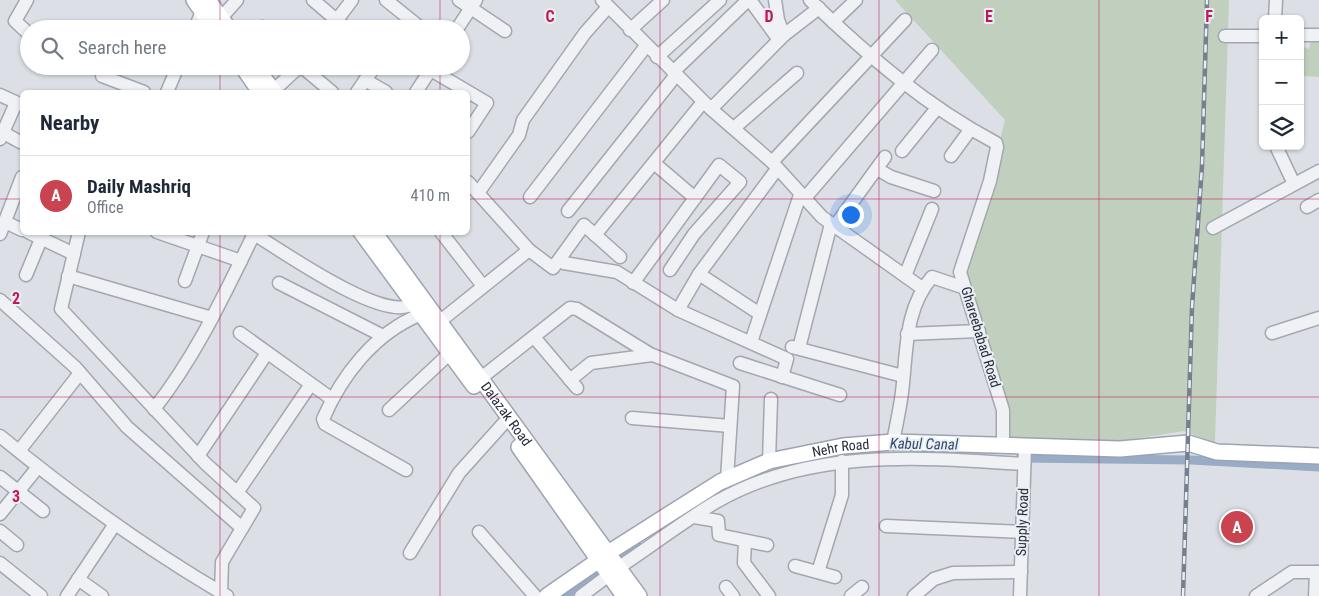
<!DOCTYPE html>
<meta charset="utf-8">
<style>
:root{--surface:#fff;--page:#f6f6f7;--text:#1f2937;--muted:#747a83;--line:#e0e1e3;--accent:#c94350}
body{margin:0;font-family:"Roboto Condensed",sans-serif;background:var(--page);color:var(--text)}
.controls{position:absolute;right:15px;top:15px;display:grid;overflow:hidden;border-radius:8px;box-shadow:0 1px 4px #0004}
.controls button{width:45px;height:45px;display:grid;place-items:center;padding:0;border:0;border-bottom:1px solid var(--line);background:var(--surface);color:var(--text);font:25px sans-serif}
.you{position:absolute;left:850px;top:214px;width:18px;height:18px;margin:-12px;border:4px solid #fff;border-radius:50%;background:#1a73e8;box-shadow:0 0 0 8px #1a73e833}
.badge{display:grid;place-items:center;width:32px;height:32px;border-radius:50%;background:var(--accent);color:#fff;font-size:16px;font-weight:700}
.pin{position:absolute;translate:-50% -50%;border:2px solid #fff;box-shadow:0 1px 5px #0006}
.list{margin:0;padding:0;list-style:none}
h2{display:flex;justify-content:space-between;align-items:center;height:65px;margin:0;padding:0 20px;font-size:21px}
h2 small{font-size:16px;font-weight:400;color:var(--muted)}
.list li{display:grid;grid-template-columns:32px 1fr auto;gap:15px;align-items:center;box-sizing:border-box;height:80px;padding:0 20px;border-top:1px solid var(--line)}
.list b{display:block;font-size:19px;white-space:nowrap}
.list p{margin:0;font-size:16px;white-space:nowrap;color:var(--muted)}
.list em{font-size:16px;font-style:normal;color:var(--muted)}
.icon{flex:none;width:28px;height:28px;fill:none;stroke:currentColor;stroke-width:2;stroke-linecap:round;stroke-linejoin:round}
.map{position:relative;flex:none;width:1319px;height:596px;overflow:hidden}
.search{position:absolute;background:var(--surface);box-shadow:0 1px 4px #0004;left:20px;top:20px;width:450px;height:55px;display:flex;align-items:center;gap:12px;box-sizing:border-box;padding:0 18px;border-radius:28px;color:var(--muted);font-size:19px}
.panel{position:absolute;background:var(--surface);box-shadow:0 1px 4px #0004;left:20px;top:90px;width:450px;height:145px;border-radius:8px}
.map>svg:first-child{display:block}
.green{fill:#c1d0be}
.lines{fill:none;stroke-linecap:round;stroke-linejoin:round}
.canal{stroke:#98acc6;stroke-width:9}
.minor-casing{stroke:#a2a7b0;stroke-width:15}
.major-casing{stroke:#9ca3b1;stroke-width:18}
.minor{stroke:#eff1f5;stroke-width:12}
.major{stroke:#fff;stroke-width:15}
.rail-casing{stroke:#767e8f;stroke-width:4.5}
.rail{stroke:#ebeff4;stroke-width:2.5;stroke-dasharray:8;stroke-linecap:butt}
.grid{fill:none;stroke:#c2185b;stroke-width:1;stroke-opacity:0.55}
.labels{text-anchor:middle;stroke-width:4;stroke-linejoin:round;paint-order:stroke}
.street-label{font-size:14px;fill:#272d3c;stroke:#ebeff4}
.water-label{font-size:15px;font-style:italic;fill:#324a6e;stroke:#ebeff4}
.grid-label{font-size:16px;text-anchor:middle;font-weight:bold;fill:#c2185b;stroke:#ebeff4;stroke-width:4;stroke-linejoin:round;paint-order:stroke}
</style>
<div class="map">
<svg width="1319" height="596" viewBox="0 0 1319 596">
<rect width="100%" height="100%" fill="#dce0e6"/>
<!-- green -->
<g class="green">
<polygon points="895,0 1229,0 1215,443 1184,431 1134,439 1126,443 1003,446 1003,410 960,272 997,153 1005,120"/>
<polygon points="1311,40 1319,41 1319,77 1302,76 1302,46 1309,49"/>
</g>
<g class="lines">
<!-- canal -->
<g class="canal">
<polyline points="1020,458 1191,460 1319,467"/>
<polyline points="564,596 639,547"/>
</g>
<defs>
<g id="minor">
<polyline points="27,0 15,21 29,34"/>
<polyline points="313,0 347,29"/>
<polyline points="386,0 422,29"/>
<polyline points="459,0 505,31"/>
<polyline points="602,0 711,109 772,162 822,217 922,288"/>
<polyline points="750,0 779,40"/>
<polyline points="775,0 778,20 784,35"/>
<path d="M810 0C867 55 926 106 996 143L997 147 990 181 960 272 1003 410V446"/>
<polyline points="221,18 237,0"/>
<polyline points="1275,19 1276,0"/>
<polyline points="833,22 856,0"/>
<polyline points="262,27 264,29"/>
<polyline points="195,29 202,11"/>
<polyline points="330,29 352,0"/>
<polyline points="457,29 476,0"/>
<polyline points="630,30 663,0"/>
<polyline points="1300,35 1319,35"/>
<polyline points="1225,36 1263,36"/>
<polyline points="657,57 720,0"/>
<polyline points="301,66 332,92"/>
<polyline points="431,70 487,103 468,132"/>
<polyline points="673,72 748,0"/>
<polyline points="102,76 144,92"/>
<polyline points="365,80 386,92"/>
<polyline points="273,91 300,66"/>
<polyline points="167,92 178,66"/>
<polyline points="357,92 375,66"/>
<polyline points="416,92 433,66"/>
<polyline points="0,95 22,105"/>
<polyline points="711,109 784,35 819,8"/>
<polyline points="734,128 797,73"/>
<polyline points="0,131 22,143"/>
<polyline points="0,139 16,103"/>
<polyline points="1276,146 1294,184"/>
<polyline points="902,151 937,108"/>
<polyline points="951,156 970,130"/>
<polyline points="772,162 905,20"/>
<polyline points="654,163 695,198"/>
<polyline points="877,169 891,177 934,191"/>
<polyline points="468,182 529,250 553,268 584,225 620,257"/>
<polyline points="478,193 519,135 523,120 585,33 608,7"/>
<polyline points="530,197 646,46"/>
<polyline points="804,199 932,50"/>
<polyline points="1307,207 1319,200"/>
<polyline points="568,211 676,75"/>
<polyline points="5,222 22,230"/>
<polyline points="835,226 885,157"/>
<polyline points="1213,228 1319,171"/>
<polyline points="28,232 74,254"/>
<polyline points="79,232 61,309 205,463 254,508 222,562 221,593"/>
<polyline points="157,232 241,261"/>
<path d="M251 232C279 249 385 324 412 304"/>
<polyline points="441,232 483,286"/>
<polyline points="0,234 22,177"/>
<polyline points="595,235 703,102"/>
<polyline points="559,260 564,263 617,272 678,310 787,359 782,377"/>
<polyline points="699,274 760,314"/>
<polyline points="26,275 41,239"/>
<polyline points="68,276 212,318"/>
<polyline points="905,276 932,209"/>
<polyline points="185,281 203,232"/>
<polyline points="279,283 383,336"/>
<polyline points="633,283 719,165 740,182 694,234 670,270"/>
<polyline points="0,300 75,367 127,427 242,528"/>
<polyline points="678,310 699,274 777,169"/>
<polyline points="439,322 529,250"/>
<polyline points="240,333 332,399"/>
<polyline points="1272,333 1319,318"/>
<polyline points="907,334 979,331"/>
<polyline points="534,337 577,388"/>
<polyline points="751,342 800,195"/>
<polyline points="792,347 903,376"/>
<polyline points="799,348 831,224"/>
<polyline points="740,363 840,395"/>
<polyline points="481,378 570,308 577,309 650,354 733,386 727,479"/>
<polyline points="570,380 591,363 652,355"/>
<path d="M154 409C196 356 224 295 254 234"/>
<polyline points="389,410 449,354"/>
<polyline points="632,418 730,426"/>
<path d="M0 436C72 495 146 549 227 596"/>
<path d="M893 442C896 426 900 409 902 392 907 353 904 309 932 277L965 288"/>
<polyline points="19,451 80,373"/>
<polyline points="198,456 267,353"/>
<polyline points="769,461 771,399"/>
<path d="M406 470 325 424 323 419C342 375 374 334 419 315"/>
<polyline points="0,477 43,511"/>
<polyline points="237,493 311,384"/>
<polyline points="0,514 38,467"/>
<polyline points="694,517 718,521 719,535 767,545"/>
<polyline points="886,526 1022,532"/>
<polyline points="0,531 17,545"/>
<polyline points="479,532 535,596"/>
<polyline points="745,541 744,563 769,596"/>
<polyline points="410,553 459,473 503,424"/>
<polyline points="0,563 41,596"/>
<polyline points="795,566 835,577"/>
<path d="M618 568C650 547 682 522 716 502 810 448 919 457 1024 464"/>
<polyline points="818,572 842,495 842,461"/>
<polyline points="78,579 102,596"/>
<polyline points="726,587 733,596"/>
<polyline points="67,596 115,524"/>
<polyline points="581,596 609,575"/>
<polyline points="851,596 862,587"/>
<polyline points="914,596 934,579 953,573 1021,572"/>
<polyline points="1020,596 1025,447"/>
<polyline points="1256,596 1292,572 1319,572"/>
<polyline points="1315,596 1316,572"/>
</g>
<g id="major">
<polyline points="194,0 215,29"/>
<polyline points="208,0 229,29"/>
<polyline points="242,66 260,92"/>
<polyline points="255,66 274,92"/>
<polyline points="361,232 474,386"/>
<path id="s1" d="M374 232 639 596"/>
<polyline points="519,447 624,596"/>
<path id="s2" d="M608 553 720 482 769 461 843 446 893 442 1120 449 1188 443 1217 452 1319 456"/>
<polyline points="547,596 599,560"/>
</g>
</defs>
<!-- minor casing -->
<use href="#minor" class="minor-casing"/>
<!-- major casing -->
<use href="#major" class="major-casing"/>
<!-- minor -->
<use href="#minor" class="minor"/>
<!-- major -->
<use href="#major" class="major"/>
<defs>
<polyline id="rail" points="1183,596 1192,307 1202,166 1207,0"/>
</defs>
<!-- rail casing -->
<use href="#rail" class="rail-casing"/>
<!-- rail -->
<use href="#rail" class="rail"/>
</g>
<!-- grid -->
<path class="grid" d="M220 0V29M440 0V29M660 0V596M879 0V596M1099 0V596M220 66V92M440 66V92M0 199H22M468 199H1319M220 232V596M440 232V596M0 397H1319"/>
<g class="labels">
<!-- street labels -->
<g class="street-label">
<text transform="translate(981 337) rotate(73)" y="5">Ghareebabad Road</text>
<text dy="5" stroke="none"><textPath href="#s1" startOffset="225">Dalazak Road</textPath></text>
<text dy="5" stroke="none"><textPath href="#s2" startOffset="259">Nehr Road</textPath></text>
<text transform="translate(1022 522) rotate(-88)" y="5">Supply Road</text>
</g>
<!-- water labels -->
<g class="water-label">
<text transform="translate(924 444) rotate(1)" y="5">Kabul Canal</text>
</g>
</g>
<g class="grid-label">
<text x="550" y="22">C</text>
<text x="769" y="22">D</text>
<text x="989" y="22">E</text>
<text x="1209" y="22">F</text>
<text x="16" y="304">2</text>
<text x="16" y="502">3</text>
</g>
</svg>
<div class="controls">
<button>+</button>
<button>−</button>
<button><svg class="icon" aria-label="layers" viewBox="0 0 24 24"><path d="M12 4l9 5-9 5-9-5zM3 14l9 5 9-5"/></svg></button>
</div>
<div class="you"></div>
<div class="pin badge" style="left:1237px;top:527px">A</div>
<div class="search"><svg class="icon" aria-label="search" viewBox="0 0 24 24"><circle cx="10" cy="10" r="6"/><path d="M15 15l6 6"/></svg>Search here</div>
<section class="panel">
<h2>Nearby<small></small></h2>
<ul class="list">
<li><span class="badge">A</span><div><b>Daily Mashriq</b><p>Office</p></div><em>410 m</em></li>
</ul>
</section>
</div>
